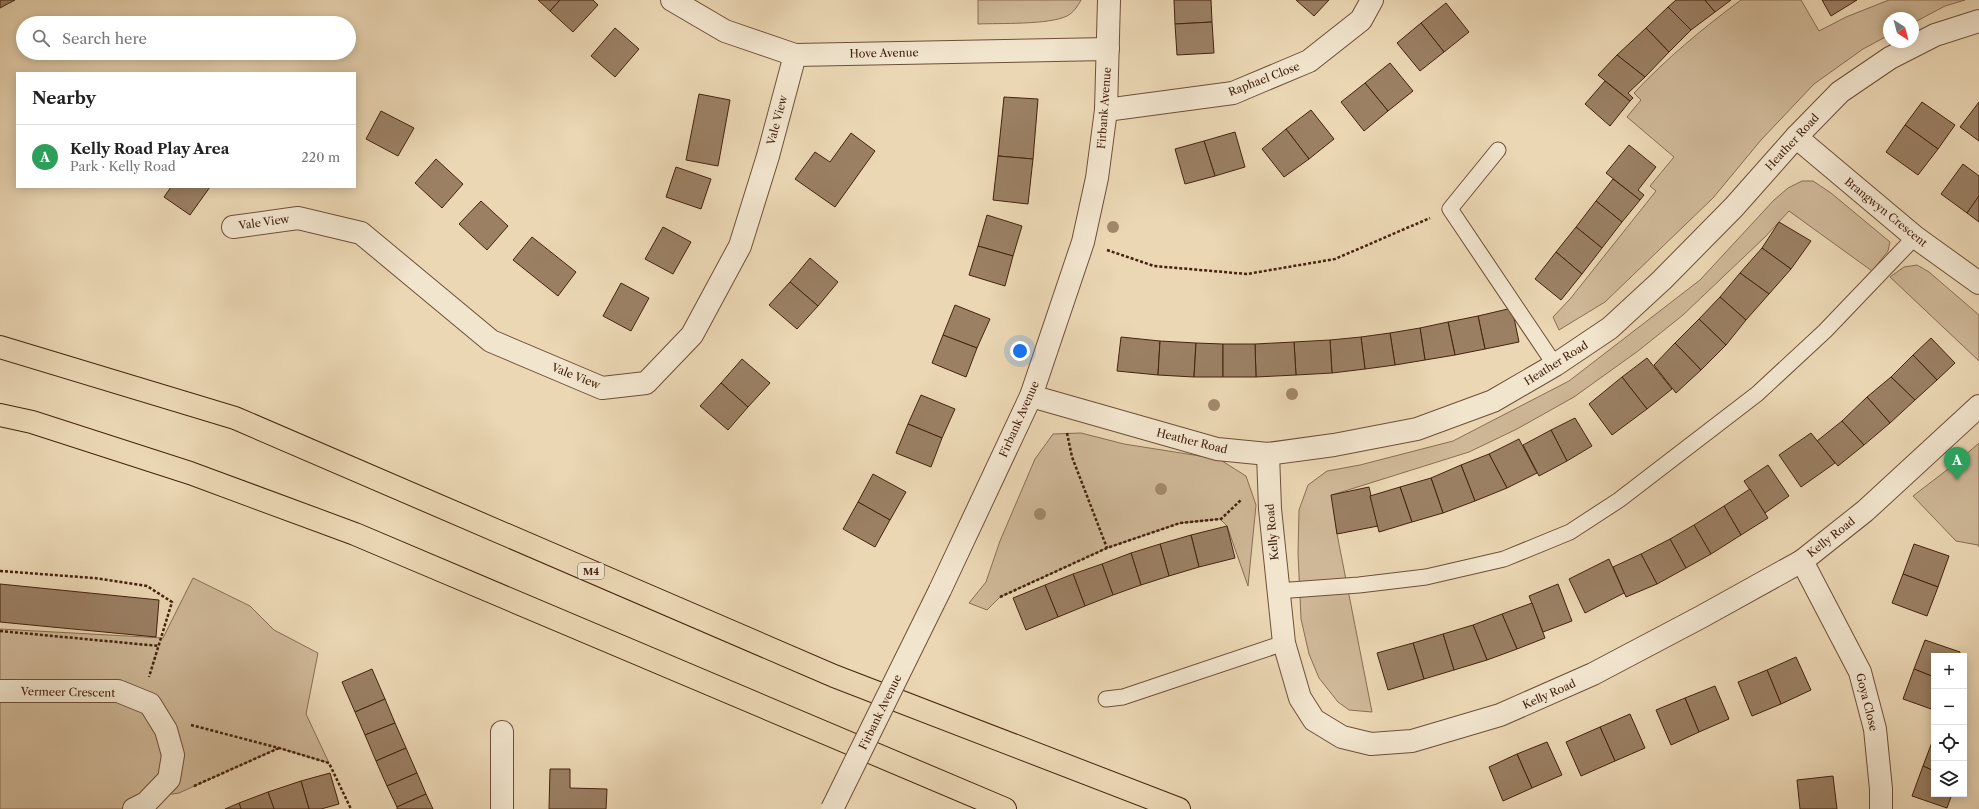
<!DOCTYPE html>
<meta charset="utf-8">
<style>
:root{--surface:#fff;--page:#f6f6f6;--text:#222;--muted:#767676;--line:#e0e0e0;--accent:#2563eb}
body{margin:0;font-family:"Libre Caslon Text",serif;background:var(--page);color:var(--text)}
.controls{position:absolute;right:12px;bottom:12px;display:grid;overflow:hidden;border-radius:0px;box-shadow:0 2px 10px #0003}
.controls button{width:36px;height:36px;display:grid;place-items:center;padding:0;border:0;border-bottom:1px solid var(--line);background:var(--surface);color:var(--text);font:20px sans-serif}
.compass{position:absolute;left:1883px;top:12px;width:36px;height:36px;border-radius:50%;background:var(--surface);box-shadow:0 2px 10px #0003;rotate:144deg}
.you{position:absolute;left:1020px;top:351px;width:14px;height:14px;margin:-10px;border:3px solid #fff;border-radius:50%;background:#1a73e8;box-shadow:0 0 0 6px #1a73e833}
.badge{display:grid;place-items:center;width:26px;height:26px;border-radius:50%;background:var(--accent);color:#fff;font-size:13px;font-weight:700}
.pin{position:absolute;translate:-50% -33px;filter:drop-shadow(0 1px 2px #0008)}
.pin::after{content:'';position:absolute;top:21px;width:14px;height:12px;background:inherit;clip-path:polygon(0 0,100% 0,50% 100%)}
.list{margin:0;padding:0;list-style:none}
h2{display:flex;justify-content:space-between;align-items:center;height:52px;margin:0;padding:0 16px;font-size:17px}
h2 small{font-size:13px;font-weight:400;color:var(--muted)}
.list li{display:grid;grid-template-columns:26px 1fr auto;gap:12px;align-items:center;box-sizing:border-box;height:64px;padding:0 16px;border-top:1px solid var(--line)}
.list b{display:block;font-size:15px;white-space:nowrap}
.list p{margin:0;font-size:13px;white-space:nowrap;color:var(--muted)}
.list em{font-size:13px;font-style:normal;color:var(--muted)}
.icon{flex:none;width:22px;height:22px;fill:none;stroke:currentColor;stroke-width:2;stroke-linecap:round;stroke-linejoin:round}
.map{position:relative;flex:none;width:1979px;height:809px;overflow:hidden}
.search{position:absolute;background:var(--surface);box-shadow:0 2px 10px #0003;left:16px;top:16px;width:340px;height:44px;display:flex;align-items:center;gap:10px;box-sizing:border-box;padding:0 14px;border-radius:22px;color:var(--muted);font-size:15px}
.panel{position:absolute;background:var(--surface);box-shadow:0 2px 10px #0003;left:16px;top:72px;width:340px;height:116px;border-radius:0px}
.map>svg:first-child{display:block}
.green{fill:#cfb898;stroke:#8a6d53}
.building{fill:#9b8064;stroke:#44220e}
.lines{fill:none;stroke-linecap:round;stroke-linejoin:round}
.service-casing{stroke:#6e4f38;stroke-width:17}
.minor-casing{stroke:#6e4f38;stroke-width:24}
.tertiary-casing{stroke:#6e4f38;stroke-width:24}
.motorway-casing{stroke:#44220e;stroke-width:24}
.path{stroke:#44220e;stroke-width:2.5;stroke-dasharray:3 2;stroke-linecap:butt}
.service{stroke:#f2e5ce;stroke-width:15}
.minor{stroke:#f2e5ce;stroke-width:22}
.tertiary{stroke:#f2e5ce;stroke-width:22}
.motorway{stroke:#ebd7b4;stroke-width:22}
.tertiary-bridge-casing{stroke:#6e4f38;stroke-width:24;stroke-linecap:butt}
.tertiary-bridge{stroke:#f2e5ce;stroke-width:22}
.tree{fill:#a2886b}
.labels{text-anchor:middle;stroke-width:3;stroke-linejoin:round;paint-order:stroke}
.shield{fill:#f2e5ce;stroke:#785c48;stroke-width:1}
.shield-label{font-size:10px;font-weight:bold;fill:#44220e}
.street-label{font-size:11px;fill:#44220e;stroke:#f2e5ce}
</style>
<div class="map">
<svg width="1979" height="809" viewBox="0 0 1979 809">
<rect width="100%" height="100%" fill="#ebd7b4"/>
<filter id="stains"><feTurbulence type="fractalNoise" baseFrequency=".005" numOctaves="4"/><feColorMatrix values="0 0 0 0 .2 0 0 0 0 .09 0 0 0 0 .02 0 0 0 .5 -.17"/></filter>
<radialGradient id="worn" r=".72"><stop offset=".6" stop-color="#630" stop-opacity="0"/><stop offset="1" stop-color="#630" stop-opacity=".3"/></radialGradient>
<!-- green -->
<g class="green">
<path d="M978 0H1081C1078 6 1073 13 1067 16 1049 25 999 23 978 24Z"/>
<path d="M1741 0H1801L1819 31 1846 17 1889 0H1965L1945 6 1913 23V18H1889V35L1863 49 1814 84 1761 140 1713 198 1605 302 1559 330 1553 317 1570 299 1656 191 1650 186 1674 157 1627 117 1641 100 1634 93C1667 58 1703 28 1741 0Z"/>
<polygon points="1802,181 1813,181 1831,193 1890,242 1888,251 1872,271 1789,211 1765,237 1683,315 1638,351 1574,397 1517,429 1469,452 1332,495 1337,534 1372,712 1349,710 1338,702 1319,678 1309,654 1301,619 1298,553 1299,510 1308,485 1327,471 1360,465 1453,441 1569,381 1700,280 1774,200 1788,188"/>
<polygon points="1917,265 1929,272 1979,315 1979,361 1890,277 1904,267"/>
<polygon points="1081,433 1124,444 1219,459 1246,476 1256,505 1248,586 1227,526 1220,519 1180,523 1107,548 1000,597 987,610 969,603 986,582 1000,541 1035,459 1053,434"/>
<polygon points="1979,443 1979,547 1978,545 1956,541 1913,496 1956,463"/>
<polygon points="193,578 250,606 274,630 318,653 306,714 329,763 279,748 179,793 152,797 134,809 0,809 0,629 163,638"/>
</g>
<!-- building -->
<g class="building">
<polygon points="0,0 15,0 0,8"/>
<polygon points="538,0 560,0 550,11"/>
<polygon points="560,0 593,0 598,5 573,32 550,11"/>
<polygon points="1174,0 1211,0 1212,22 1175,24"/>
<polygon points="1296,0 1329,0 1314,16"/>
<polygon points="1676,0 1705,0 1715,12 1691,30 1668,7"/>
<polygon points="1705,0 1731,0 1715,12"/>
<polygon points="1822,0 1857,0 1831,16"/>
<polygon points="1446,3 1469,32 1444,52 1421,23"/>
<polygon points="1668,7 1691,30 1669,52 1646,28"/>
<polygon points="1212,22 1214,53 1177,55 1175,24"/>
<polygon points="1421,23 1444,52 1420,71 1397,43"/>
<polygon points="615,28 639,49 615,77 591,56"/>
<polygon points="1646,28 1669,52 1645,77 1617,55"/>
<polygon points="1617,55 1645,77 1628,93 1633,98 1630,101 1598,75"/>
<polygon points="1390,63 1413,91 1388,111 1365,83"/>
<polygon points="1605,81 1630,101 1610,126 1585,104"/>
<polygon points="1365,83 1388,111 1364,131 1341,102"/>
<polygon points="699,94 730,100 718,166 686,160"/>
<polygon points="1004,97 1038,99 1033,159 998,156"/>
<polygon points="1922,102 1955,125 1938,149 1905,125"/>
<polygon points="1979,102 1979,141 1960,127"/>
<polygon points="1311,110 1334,139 1309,159 1286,129"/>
<polygon points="381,111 414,128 398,156 366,139"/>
<polygon points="1905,125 1938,149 1918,175 1886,152"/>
<polygon points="1286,129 1309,159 1284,177 1262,149"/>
<polygon points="1235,132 1245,167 1215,176 1204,141"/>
<polygon points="851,133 875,151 835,207 795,179 815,152 830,162"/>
<polygon points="1204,141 1215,176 1185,184 1175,149"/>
<polygon points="1629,145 1656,167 1638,190 1644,195 1640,200 1606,173"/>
<polygon points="998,156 1033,159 1028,204 993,200"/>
<polygon points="436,159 463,184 442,208 415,183"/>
<polygon points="1963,164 1979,176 1979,196 1967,213 1941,194"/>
<polygon points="676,167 711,179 701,209 666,197"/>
<polygon points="1613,179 1640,200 1622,222 1596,201"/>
<polygon points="171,187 210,187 190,215 164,197"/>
<polygon points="1979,196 1979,222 1967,213"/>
<polygon points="481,201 508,226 487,250 459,224"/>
<polygon points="1596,201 1622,222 1602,248 1576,227"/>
<polygon points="987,215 1022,226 1013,256 978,246"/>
<polygon points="1779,222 1811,241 1791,269 1762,248"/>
<polygon points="663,227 691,242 673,274 645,259"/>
<polygon points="1576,227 1602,248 1582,274 1556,252"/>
<polygon points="532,237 576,272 558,296 513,260"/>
<polygon points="978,246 1013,256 1005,286 969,275"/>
<polygon points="1762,248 1791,269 1769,294 1740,273"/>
<polygon points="1556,252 1582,274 1561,300 1535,279"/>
<polygon points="810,258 838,282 818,306 790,282"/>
<polygon points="1740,273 1769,294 1746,320 1720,297"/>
<polygon points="790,282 818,306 797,329 769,305"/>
<polygon points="621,283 649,298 631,331 603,316"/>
<polygon points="1720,297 1746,320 1726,345 1699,319"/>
<polygon points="955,305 990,319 977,348 943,335"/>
<polygon points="1512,308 1519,342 1485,349 1478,316"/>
<polygon points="1478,316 1485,349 1455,355 1448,322"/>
<polygon points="1699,319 1726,345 1701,370 1675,343"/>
<polygon points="1448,322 1455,355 1425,360 1420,328"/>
<polygon points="1420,328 1425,360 1395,365 1390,333"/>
<polygon points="1390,333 1395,365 1365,369 1361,337"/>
<polygon points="943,335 977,348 966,377 932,363"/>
<polygon points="1121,337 1160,341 1158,375 1117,371"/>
<polygon points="1361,337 1365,369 1332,373 1330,340"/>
<polygon points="1931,338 1955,363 1937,380 1913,355"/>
<polygon points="1330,340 1332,373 1296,375 1294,342"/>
<polygon points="1160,341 1196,343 1194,377 1158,375"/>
<polygon points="1294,342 1296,375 1256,377 1255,344"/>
<polygon points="1196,343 1223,344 1223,377 1194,377"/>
<polygon points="1675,343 1701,370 1676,393 1654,365"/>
<polygon points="1223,344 1255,344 1256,377 1223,377"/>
<polygon points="1913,355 1937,380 1915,400 1891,377"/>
<polygon points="1647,358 1672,389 1647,409 1622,377"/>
<polygon points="742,359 770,383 748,407 721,383"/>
<polygon points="1622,377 1647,409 1612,435 1589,404"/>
<polygon points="1891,377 1915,400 1890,423 1867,397"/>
<polygon points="721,383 748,407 728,430 700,406"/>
<polygon points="921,395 955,409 942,438 908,424"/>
<polygon points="1867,397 1890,423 1864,445 1842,421"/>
<polygon points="1575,418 1592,446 1567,461 1551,430"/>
<polygon points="1842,421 1864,445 1838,466 1817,441"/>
<polygon points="908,424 942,438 931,467 896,453"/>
<polygon points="1551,430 1567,461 1539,476 1523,445"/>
<polygon points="1811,433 1835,463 1801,487 1779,455"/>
<polygon points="1519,439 1537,473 1507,488 1489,454"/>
<polygon points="1489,454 1507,488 1475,501 1461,465"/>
<polygon points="1461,465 1475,501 1443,513 1431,478"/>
<polygon points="1768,465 1789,496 1765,513 1744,481"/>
<polygon points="873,474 906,492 890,520 858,502"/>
<polygon points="1431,478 1443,513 1412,522 1400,487"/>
<polygon points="1369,487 1378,526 1337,534 1331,495"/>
<polygon points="1400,487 1412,522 1379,532 1370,496"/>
<polygon points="1750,489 1768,518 1741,535 1724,506"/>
<polygon points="858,502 890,520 875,547 843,529"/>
<polygon points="1724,506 1741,535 1711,554 1694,525"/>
<polygon points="1694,525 1711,554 1686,568 1670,539"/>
<polygon points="1227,526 1235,558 1199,567 1191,535"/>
<polygon points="1191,535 1199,567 1169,576 1160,544"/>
<polygon points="1670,539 1686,568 1657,584 1641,554"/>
<polygon points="1160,544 1169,576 1141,585 1131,553"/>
<polygon points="1914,544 1949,556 1938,587 1903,574"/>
<polygon points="1131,553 1141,585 1113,595 1102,564"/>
<polygon points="1641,554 1657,584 1626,597 1613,567"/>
<polygon points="1609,559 1624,593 1585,613 1569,579"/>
<polygon points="1102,564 1113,595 1085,606 1073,574"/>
<polygon points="1073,574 1085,606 1058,617 1045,585"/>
<polygon points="1903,574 1938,587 1927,616 1892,603"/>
<polygon points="0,584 159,600 156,637 0,622"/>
<polygon points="1558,584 1572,621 1543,632 1529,596"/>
<polygon points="1045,585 1058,617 1026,630 1013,598"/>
<polygon points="1532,603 1545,638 1517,649 1502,614"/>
<polygon points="1502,614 1517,649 1487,660 1473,625"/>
<polygon points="1473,625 1487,660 1454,670 1443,634"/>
<polygon points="1443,634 1454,670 1424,679 1413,643"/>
<polygon points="1925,640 1960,652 1959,656 1934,656 1934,677 1914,669"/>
<polygon points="1413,643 1424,679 1388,690 1377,653"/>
<polygon points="1796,657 1811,690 1781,704 1767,670"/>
<polygon points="372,669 385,699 355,712 342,682"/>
<polygon points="1914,669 1934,677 1934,710 1903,699"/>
<polygon points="1767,670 1781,704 1752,716 1738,682"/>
<polygon points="1715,686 1729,719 1699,732 1685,698"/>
<polygon points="1685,698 1699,732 1671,745 1656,710"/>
<polygon points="385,699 395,723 365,735 355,712"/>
<polygon points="1630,714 1645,748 1615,761 1600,727"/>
<polygon points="395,723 406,748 376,761 365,735"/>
<polygon points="1600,727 1615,761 1581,776 1566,742"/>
<polygon points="1934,737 1934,771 1923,766"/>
<polygon points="1547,742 1562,775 1532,788 1517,754"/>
<polygon points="406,748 417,773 387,786 376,761"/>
<polygon points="1517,754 1532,788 1503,801 1489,767"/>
<polygon points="1923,766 1934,771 1934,794 1952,794 1947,808 1912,796"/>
<polygon points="550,769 570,769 570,788 607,789 606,809 549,809"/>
<polygon points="330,773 339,804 321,809 309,809 301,781"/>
<polygon points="417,773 426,794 397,807 387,786"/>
<polygon points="1833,776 1837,809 1800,809 1797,780"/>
<polygon points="301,781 309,809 274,809 268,792"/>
<polygon points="268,792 274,809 241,809 239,803"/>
<polygon points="426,794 433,809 397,809 397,807"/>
<polygon points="239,803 241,809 225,809"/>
</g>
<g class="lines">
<defs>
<g id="service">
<polyline points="1498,150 1450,209 1555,365"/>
<polyline points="1277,591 1359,585 1426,577 1504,559 1570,532 1619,500 1757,394 1825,331 1915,237"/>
<polyline points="1106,699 1123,697 1284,643"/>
</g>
<g id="minor">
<polyline points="672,0 725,31 795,55 1108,49"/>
<polyline points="1106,110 1233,93 1309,61 1361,20 1372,0"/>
<polyline points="1796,137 1915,237 1979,283"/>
<polyline points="233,227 298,218 361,233 491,341 602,388 646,383 692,335 740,246 768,156 795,55"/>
<polyline points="1031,396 1217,449 1268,454 1334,445 1417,429 1493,401 1555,365 1610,328 1662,280 1734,207 1796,137 1840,92 1890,58 1935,35 1979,21"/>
<polyline points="1268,454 1270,509 1284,643 1300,698 1314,720 1342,737 1371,744 1412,741 1500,715 1593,674 1701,617 1802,561 1865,511 1979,406"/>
<polyline points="1802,561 1860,672 1875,729 1881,789 1881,809"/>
<polyline points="0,691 118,691 150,704 166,730 173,755 169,779 146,803 134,809"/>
<polyline points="502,732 502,809"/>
</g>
<polyline id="tertiary" points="940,590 1031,396 1083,242 1097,178 1106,110 1109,0"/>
<g id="motorway">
<polyline points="0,347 235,418 834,676 1179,809"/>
<polyline points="0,415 32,422 190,473 355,534 1005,809"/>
</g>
</defs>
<!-- service casing -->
<use href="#service" class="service-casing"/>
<!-- minor casing -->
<use href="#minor" class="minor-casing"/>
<!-- tertiary casing -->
<use href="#tertiary" class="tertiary-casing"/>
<!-- motorway casing -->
<use href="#motorway" class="motorway-casing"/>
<!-- path -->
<g class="path">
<polyline points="1107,250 1154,266 1247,274 1335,259 1430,218"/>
<polyline points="1067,433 1072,457 1107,548"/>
<polyline points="0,571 94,578 147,586 172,602 149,677"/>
<polyline points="1000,597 1107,548 1180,523 1221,519 1242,499"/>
<polyline points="0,631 159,646"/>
<polyline points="191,725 279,748 329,763 351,809"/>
<polyline points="194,786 279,748"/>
</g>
<!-- service -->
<use href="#service" class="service"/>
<!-- minor -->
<use href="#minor" class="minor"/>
<!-- tertiary -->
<use href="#tertiary" class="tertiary"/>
<!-- motorway -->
<use href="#motorway" class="motorway"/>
<defs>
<polyline id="tertiary-bridge" points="832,809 940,590"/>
</defs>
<!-- tertiary-bridge casing -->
<use href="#tertiary-bridge" class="tertiary-bridge-casing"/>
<!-- tertiary-bridge -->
<use href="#tertiary-bridge" class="tertiary-bridge"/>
</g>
<!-- trees -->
<g class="tree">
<circle cx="1113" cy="227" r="6"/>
<circle cx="1292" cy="394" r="6"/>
<circle cx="1214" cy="405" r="6"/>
<circle cx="1161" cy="489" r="6"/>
<circle cx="1040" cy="514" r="6"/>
</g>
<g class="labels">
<!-- shield labels -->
<rect class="shield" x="578" y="563" width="26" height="16" rx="3"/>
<g class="shield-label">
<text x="591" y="575">M4</text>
</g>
<!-- street labels -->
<g class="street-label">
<text transform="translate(884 53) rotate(-1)" y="4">Hove Avenue</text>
<text transform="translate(1264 79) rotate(-21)" y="4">Raphael Close</text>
<text transform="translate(1104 108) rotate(-86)" y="4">Firbank Avenue</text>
<text transform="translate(777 120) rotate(-75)" y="4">Vale View</text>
<text transform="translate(1792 142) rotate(-47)" y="4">Heather Road</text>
<text transform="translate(1886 212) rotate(39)" y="4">Brangwyn Crescent</text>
<text transform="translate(264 222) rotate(-8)" y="4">Vale View</text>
<text transform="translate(1556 363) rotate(-32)" y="4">Heather Road</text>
<text transform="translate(576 376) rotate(22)" y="4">Vale View</text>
<text transform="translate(1019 419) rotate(-66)" y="4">Firbank Avenue</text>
<text transform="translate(1192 441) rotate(14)" y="4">Heather Road</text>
<text transform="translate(1272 532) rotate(-95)" y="4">Kelly Road</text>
<text transform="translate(1831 537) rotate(-38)" y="4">Kelly Road</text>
<text transform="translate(68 692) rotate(1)" y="4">Vermeer Crescent</text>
<text transform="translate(1549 694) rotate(-24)" y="4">Kelly Road</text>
<text transform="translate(1867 702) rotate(76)" y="4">Goya Close</text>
<text transform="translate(880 712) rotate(-64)" y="4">Firbank Avenue</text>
</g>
</g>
<rect width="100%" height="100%" filter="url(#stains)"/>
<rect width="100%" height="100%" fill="url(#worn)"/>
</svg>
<div class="controls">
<button>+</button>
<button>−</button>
<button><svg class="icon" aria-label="locate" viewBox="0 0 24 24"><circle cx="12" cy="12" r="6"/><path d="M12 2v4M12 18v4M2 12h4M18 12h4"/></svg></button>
<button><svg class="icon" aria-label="layers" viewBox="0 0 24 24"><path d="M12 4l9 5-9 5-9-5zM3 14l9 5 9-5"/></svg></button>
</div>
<svg class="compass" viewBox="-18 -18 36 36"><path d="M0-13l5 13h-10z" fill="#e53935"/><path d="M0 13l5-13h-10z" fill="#767676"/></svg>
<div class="you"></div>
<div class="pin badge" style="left:1957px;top:480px;background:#2e9e5b">A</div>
<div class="search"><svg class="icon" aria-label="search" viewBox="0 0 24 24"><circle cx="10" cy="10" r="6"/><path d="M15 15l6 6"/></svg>Search here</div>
<section class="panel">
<h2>Nearby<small></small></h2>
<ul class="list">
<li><span class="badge" style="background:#2e9e5b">A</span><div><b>Kelly Road Play Area</b><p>Park · Kelly Road</p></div><em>220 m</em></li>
</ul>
</section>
</div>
